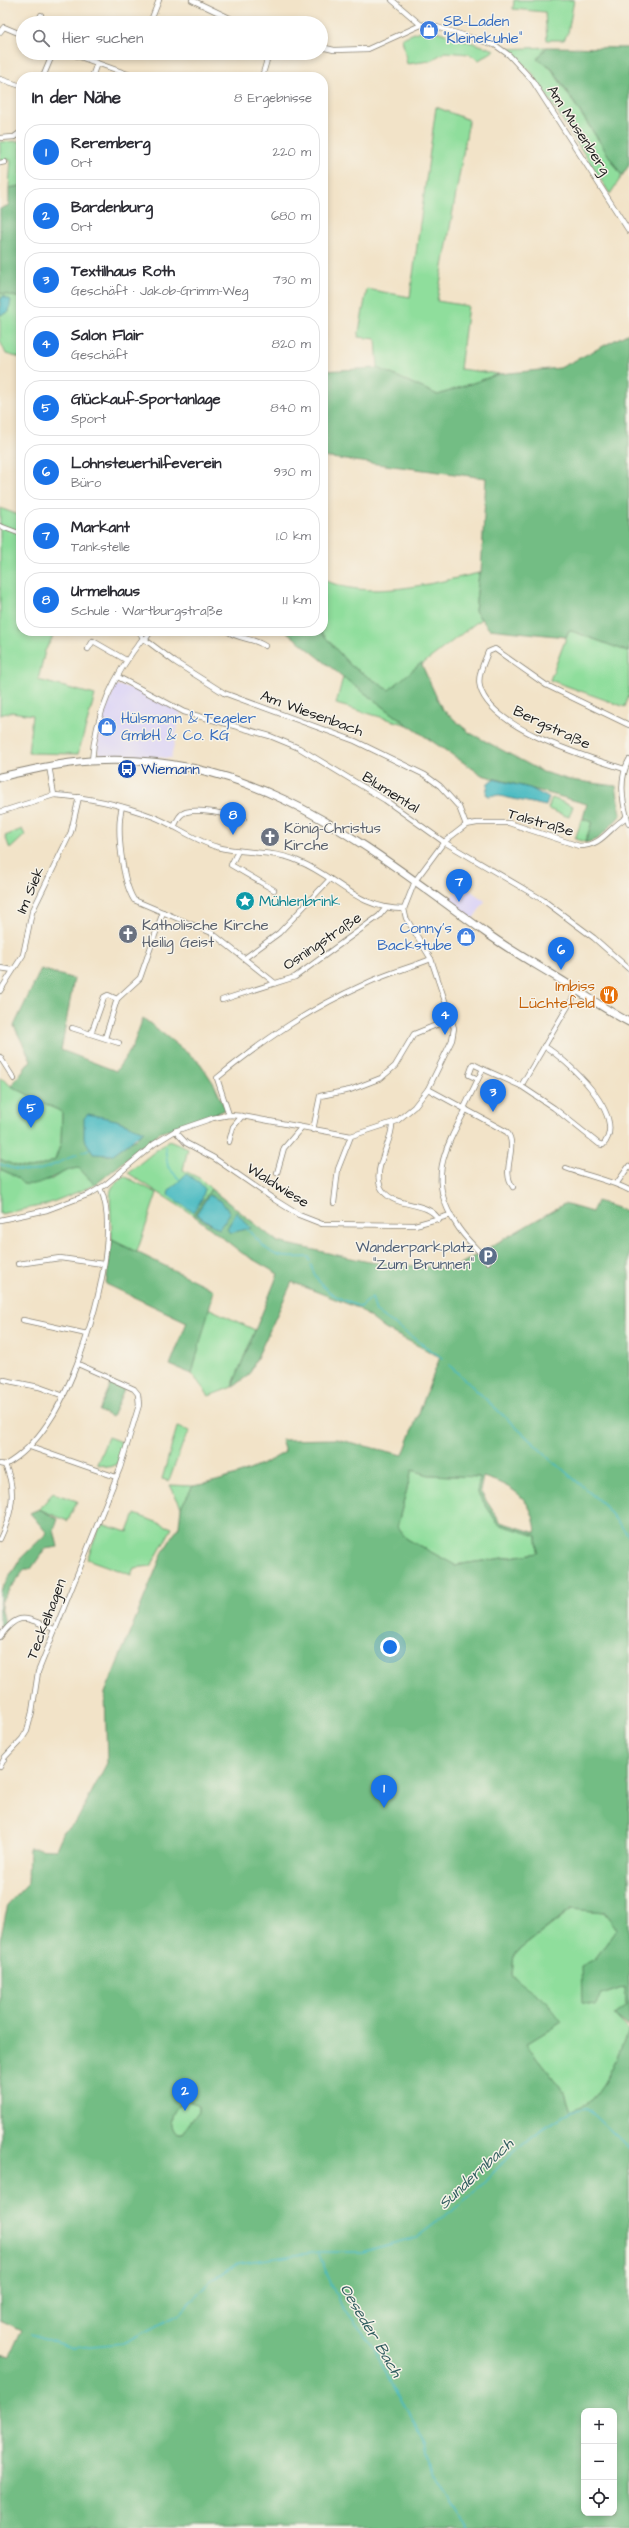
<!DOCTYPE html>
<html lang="de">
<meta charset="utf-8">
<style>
:root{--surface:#fff;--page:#f7f7f7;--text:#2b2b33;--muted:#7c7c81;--line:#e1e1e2;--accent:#1a73e8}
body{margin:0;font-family:"Architects Daughter",sans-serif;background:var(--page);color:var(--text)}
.controls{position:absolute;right:12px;bottom:12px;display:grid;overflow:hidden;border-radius:8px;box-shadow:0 2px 6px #0003}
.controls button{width:36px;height:36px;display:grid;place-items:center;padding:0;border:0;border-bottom:1px solid var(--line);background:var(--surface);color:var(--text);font:20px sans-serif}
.you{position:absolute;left:390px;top:1647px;width:14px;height:14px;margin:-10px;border:3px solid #fff;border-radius:50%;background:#1a73e8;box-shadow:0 0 0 6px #1a73e833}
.badge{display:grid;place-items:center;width:26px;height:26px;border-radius:50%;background:var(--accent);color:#fff;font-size:13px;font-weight:700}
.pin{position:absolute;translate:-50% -33px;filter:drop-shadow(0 1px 2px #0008)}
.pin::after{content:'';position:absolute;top:21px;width:14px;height:12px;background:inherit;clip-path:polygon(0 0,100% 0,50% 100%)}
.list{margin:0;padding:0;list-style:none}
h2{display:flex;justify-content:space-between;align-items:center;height:52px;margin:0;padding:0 16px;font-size:17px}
h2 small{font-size:13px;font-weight:400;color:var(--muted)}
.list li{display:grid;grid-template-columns:26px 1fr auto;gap:12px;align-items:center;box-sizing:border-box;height:56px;margin:0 8px 8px;padding:0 8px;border:1px solid var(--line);border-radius:16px}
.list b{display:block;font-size:15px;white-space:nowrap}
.list p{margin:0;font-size:13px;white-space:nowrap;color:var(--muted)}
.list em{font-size:13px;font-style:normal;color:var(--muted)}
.icon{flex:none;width:22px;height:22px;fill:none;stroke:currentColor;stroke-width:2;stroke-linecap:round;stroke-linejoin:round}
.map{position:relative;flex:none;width:629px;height:2528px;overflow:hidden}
.search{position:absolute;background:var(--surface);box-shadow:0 2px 6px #0003;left:16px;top:16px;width:312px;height:44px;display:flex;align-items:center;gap:10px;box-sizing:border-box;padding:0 14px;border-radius:22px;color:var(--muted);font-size:15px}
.panel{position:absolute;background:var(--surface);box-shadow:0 2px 6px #0003;left:16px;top:72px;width:312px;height:564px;border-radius:16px}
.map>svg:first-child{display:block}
.built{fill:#ddd5f6}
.green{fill:#8fde9c;stroke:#567d5c}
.forest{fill:#73bd84;stroke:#486c50;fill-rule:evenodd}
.water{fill:#4cbbc2;stroke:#346c6f}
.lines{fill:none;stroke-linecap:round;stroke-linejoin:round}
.stream{stroke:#4cbbc2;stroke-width:1.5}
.minor-casing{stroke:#878072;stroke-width:6}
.primary-casing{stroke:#878072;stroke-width:9}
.minor{stroke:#fff;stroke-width:4.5}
.primary{stroke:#fff;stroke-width:7}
.labels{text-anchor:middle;stroke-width:3;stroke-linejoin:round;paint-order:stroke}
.shop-label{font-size:15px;fill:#366cbe;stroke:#f7f3e8;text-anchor:start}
.street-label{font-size:15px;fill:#1c1c1c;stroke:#f7f3e8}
.transit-label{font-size:15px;fill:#164399;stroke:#f7f3e8;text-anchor:start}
.worship-label{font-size:15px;fill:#5b616d;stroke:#f7f3e8;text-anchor:start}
.culture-label{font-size:15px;fill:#0d838f;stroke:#f7f3e8;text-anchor:start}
.food-label{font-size:15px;fill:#c56008;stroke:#f7f3e8;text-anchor:end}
.service-label{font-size:15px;fill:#4e5e75;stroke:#f7f3e8;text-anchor:end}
.water-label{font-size:16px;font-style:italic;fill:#2f5c5e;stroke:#f7f3e8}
</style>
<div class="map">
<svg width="629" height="2528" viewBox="0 0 629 2528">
<rect width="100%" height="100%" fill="#f7f3e8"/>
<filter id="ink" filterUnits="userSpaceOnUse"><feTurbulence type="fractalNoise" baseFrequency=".025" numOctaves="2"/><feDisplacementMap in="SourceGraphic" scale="8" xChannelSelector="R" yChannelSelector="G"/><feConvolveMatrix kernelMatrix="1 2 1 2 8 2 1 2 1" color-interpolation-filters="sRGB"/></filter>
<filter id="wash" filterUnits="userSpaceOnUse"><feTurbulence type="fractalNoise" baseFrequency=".012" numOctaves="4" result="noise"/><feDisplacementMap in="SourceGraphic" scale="16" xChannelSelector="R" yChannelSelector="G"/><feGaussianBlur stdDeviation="0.9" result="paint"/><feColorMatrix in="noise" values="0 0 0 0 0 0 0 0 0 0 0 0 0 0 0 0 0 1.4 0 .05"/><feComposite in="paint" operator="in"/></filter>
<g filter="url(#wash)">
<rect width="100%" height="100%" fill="#f2e3c8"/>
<!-- built -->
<g class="built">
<polygon points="116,685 132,688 181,712 171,758 101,755 97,750 99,730 106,708"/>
<polygon points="461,884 485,901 473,919 449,901"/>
</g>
<!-- green -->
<g class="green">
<polygon points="514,0 574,0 568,33 564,40 547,40 545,12 513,9"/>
<polygon points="427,28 495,50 479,60 469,54 445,52 430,61 407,64 402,38"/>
<polygon points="547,47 537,59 550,67 622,176 610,194 533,74 508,49"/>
<polygon points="436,107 469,120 437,301 468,306 460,369 499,374 438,395 378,368 376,339 358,337 367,289 410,297"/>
<polygon points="21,141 21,186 9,188 11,160 0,160 0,142"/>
<polygon points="0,293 21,298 21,358 6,354 0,341"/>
<polygon points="0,508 21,516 21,631 56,631 45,651 38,680 95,695 78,754 28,753 32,715 11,712 0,715"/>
<path d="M479 573 475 611 481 619 389 690 350 665 320 631H323V579C366 602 433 583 479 573Z"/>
<polygon points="569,630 629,652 629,695 625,707 550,680"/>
<polygon points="343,677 408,725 336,704"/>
<polygon points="552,798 573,806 569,817 548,809"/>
<polygon points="582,819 592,822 585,842 575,839"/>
<polygon points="22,829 25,835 10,849 5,836"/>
<path d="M0 1077 11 1086 62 1112 61 1143 55 1160C31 1171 23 1170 0 1159Z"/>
<polygon points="169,1140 188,1148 183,1170 201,1179 211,1189 193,1215 128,1173"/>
<polygon points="79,1168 95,1185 45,1205 0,1214 0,1169 15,1176 23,1184 52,1179 67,1169"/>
<path d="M124 1176 157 1193 137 1252 112 1240C112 1232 109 1193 111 1190 113 1184 120 1180 124 1176Z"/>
<polygon points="208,1308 255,1330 232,1387 209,1396 192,1374"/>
<polygon points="177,1427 190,1431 184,1440 169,1481 162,1479"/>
<polygon points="108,1437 124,1443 117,1464 109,1467 97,1464"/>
<polygon points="412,1470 429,1475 480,1477 477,1492 498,1524 537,1536 538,1553 455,1565 407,1539 397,1527"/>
<polygon points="170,1485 193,1486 181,1507"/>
<polygon points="53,1493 77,1501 68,1521 39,1509"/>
<polygon points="135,1514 172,1528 151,1566 134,1568 131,1575 87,1559 101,1524 128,1532"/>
<path d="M572 1909 604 1912 617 1929 595 1959 602 1995 625 1987 626 2006 614 2015 629 2030C618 2054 609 2081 590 2101 586 2105 576 2108 571 2111L565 2093 526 2044 562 2022 512 1976 514 1954Z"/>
<path d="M189 2101 198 2105V2112L182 2134H177C165 2122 174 2104 189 2101Z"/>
</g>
<!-- forest -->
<g class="forest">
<polygon points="547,47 629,48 629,165 622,176 551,67 537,59"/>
<polygon points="21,186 21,298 0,293 0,209 9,205 9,188"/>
<polygon points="629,333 629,652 569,630 566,637 489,629 475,611 479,573 481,573 486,478 323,457 323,371 378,368 438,395 499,374 560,368"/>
<polygon points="286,631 320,631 350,665 389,690 421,663 442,709 470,733 543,772 570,780 616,786 621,815 598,839 585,843 592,822 583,818 587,804 482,775 408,725 343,677"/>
<path d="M41 969 74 979 61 1050 116 1071 132 1048 143 1018 200 1063 214 1084 225 1108 223 1111 159 1133 95 1185 79 1168C59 1170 44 1187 23 1184L15 1176 0 1169V1159C23 1170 31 1171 55 1160L61 1143 62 1112 11 1086 31 1060 14 1026ZM116 1120 143 1131 136 1139 108 1156Z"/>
<path d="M211 1189 278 1242 369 1262 452 1269 564 1204 592 1212 597 1201 629 1212V2027L614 2015 626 2006 625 1987 602 1995 596 2005 582 2003 581 1966 595 1959 617 1929 604 1912 571 1909 514 1954 512 1976 547 2002 562 2022 526 2044 565 2093 571 2111C576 2108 586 2105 590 2101 609 2081 618 2054 629 2030V2528H0V2354L10 2356 22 2330 0 2320V1940L8 1904 28 1883 29 1848 56 1849 64 1831 76 1822 107 1763 105 1693 163 1552 179 1526 181 1507 193 1486C227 1480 255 1470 285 1452L281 1440 336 1439 403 1455 440 1357 385 1329 358 1308 292 1282 249 1375 232 1387 278 1274 242 1253 193 1215ZM209 1195 210 1224 196 1214ZM412 1470 429 1475 480 1477 477 1492 498 1524 537 1536 538 1553 455 1565 407 1539 397 1527ZM483 1477C514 1486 534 1500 536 1533L500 1522 480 1491ZM189 2101 198 2105V2112L182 2134H177C165 2122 174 2104 189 2101ZM584 2411H614V2513H584Z"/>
<polygon points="112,1240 214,1290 192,1374 170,1365 187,1322 106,1284"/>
<polygon points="111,1384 124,1389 112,1417 99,1411"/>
<polygon points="39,1509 58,1519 54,1530 58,1547 45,1549 31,1569 25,1569 0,1602 5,1623 0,1629 0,1592 21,1558 47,1533 30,1513"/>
</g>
<!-- water -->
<g class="water">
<polygon points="3,296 11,300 9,312 0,315 0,301"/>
<polygon points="493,779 530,788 549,798 546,806 495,795 489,796 486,794 488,783"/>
<polygon points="88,1114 116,1120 144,1131 112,1155 93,1154 84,1138 84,1118"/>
<polygon points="186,1174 199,1182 205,1189 202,1199 193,1212 168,1195 169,1191"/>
<polygon points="209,1195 221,1201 230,1213 219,1229 196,1214"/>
<polygon points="236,1212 251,1228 230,1233 227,1229"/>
</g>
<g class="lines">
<!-- stream -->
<g class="stream">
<polyline points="165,1147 168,1167 179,1179"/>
<polyline points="82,1152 89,1149"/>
<path d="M0 1164C34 1178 46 1169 77 1154"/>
<path d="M247 1229C272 1254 270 1259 309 1257L310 1261"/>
<path d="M311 1265C318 1290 338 1299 361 1307L372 1297 376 1312 442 1358"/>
<polyline points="449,1365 547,1456 603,1504 629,1536"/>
<polyline points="318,2252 362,2252 417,2237 470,2197 512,2153 533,2135 571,2111 587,2108 629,2148"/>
<polyline points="31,2334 72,2348 123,2343 180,2314 212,2279 239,2263 318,2252 338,2300 373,2346 393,2387 427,2444 435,2477 468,2528"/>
</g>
</g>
</g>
<g filter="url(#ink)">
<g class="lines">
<defs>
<g id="minor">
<polyline points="192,0 240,23"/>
<polyline points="392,0 421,25"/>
<polyline points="38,23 41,15"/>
<polyline points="150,23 159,0"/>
<polyline points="0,32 4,27 23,35"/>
<polyline points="321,47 334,50 368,49 421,25 427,24 495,45 509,55 532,80 629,231"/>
<polyline points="69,53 136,77"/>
<polyline points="43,77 53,53"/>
<polyline points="92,77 97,63"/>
<polyline points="183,77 184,77"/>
<polyline points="262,77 269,53"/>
<polyline points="0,79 21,86"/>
<polyline points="0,138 14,137 21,132"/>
<polyline points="0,163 5,162"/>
<polyline points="0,526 21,534"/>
<polyline points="139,631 143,638 175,662 224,693 355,741 425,775 440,786 459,807 466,825"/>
<path d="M227 631C240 640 251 637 265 646"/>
<polyline points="145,640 151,631"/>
<polyline points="88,649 93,641 126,660"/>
<polyline points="118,677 184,712 270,736 299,748 385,800 444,842 543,900 594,938 629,969"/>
<path d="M629 760C618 780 622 803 629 824"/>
<path d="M92 761C95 714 114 675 143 638"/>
<path d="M624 769C587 757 491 729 480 687 477 675 484 663 488 652L495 649 546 685 629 725"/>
<path d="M54 795C88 797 122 805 154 817 175 825 195 841 217 847 244 854 273 850 298 861 338 877 357 909 404 909"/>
<path d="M122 807C116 828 122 881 134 900L212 933 275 983"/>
<polyline points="0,812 54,795 49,766"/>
<path d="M174 827C177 821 179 814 186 812 203 808 227 815 244 818"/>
<polyline points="238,851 231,865 274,890"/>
<polyline points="245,958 279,933 330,879"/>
<polyline points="0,968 13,970"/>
<polyline points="0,991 23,955 32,912 71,832 79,797"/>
<polyline points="222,1000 295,977 379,916 385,909"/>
<polyline points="72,1028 119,1043"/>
<polyline points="91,1034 104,997 108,995 117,999"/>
<polyline points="105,1038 117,999 140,978 163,912"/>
<polyline points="0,1057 14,1079"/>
<polyline points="478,1079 469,1075 473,1064 483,1069"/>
<polyline points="521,1086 577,991"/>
<path d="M428 1089 507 1132C519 1147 500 1171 513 1187"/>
<path d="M464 1108 483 1069 521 1086 554 1108 599 1144 603 1145C629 1116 566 1059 544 1046"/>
<path d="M466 1109C444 1150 427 1181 456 1224 464 1238 478 1249 488 1262"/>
<path d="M229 1115 217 1078C265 1039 309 1009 365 984 386 974 409 968 431 959"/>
<path d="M392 1124C393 1142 369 1172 383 1191 397 1209 428 1200 439 1220"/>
<polyline points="313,1130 320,1096 350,1090 381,1078 395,1066 414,1034 451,1019"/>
<polyline points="175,1131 186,1143 214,1158 275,1200 299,1215 322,1224 415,1225 451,1215"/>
<polyline points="229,1142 233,1127 242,1116"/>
<path d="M566 1168C587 1176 610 1180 629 1190"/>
<polyline points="277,1173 284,1148 301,1128"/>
<polyline points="617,1183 629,1166"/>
<polyline points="334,1203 338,1169 351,1136"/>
<path d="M0 1220 47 1210 90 1194 105 1185 154 1144 175 1131 213 1118 229 1115 242 1116 351 1136 397 1121 414 1107 428 1089 452 1040 454 1028 431 959 406 918 404 909 415 881 444 842 466 825 477 823H509L579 846C603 846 608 828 627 817"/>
<polyline points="18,1264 60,1258 103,1264"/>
<polyline points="23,1320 87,1334"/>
<polyline points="4,1380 39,1387 64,1396"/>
<polyline points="30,1447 116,1477"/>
<path d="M0 1464 5 1465C23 1455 36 1441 48 1423 79 1379 125 1238 100 1188"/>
<path d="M0 1539C12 1514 17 1490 5 1465"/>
<path d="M0 1637C19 1609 27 1619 54 1629"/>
<polyline points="0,1767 5,1757 22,1739 27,1731 32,1712 38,1672 120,1468 139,1405 138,1394 134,1389 78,1364"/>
</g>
<path id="primary" d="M0 777C30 770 60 763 90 761 256 751 360 842 485 932 512 952 541 967 569 985 589 998 608 1011 629 1022"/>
</defs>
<!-- minor casing -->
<use href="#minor" class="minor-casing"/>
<!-- primary casing -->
<use href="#primary" class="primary-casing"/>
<!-- minor -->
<use href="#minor" class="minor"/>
<!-- primary -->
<use href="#primary" class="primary"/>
</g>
</g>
<!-- icons -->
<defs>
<symbol id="shop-disc" viewBox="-11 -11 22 22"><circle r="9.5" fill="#3f7fe0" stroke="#f7f3e8"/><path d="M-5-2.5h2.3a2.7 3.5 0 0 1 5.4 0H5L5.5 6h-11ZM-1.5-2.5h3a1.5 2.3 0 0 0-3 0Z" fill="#fff"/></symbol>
<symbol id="bus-disc" viewBox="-11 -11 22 22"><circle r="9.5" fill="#1a4fb4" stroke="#f7f3e8"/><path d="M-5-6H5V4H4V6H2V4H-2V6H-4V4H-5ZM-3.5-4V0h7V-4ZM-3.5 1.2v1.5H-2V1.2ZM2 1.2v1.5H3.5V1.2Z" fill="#fff"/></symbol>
<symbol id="church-disc" viewBox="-11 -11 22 22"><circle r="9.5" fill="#6b7280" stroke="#f7f3e8"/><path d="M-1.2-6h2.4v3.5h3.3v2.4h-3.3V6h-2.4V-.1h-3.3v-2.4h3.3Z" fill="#fff"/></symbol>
<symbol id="sight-disc" viewBox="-11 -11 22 22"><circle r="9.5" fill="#0f9aa8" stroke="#f7f3e8"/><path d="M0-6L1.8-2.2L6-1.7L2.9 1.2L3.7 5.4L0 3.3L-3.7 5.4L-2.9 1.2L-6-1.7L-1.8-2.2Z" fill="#fff"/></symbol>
<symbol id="restaurant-disc" viewBox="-11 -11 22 22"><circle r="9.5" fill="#e8710a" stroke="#f7f3e8"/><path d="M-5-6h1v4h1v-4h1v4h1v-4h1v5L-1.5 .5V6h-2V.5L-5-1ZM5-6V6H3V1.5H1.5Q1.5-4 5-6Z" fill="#fff"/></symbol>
<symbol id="parking-disc" viewBox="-11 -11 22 22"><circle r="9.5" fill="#5c6f8a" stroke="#f7f3e8"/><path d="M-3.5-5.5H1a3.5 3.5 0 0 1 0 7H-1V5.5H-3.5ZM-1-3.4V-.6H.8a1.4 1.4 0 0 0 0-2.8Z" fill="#fff"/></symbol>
</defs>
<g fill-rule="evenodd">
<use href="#shop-disc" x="418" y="19" width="22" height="22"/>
<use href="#shop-disc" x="96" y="716" width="22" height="22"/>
<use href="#bus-disc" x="116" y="758" width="22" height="22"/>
<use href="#church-disc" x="259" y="826" width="22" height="22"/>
<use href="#sight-disc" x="234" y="890" width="22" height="22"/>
<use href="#church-disc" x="117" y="923" width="22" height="22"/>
<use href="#shop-disc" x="455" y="926" width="22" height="22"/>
<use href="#restaurant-disc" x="598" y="984" width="22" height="22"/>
<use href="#parking-disc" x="477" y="1245" width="22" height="22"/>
</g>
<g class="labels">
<!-- shop labels -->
<g class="shop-label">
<text x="443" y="26">SB-Laden<tspan x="443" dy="17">"Kleinekuhle"</tspan></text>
<text x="121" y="723">Hülsmann &amp; Tegeler<tspan x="121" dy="17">GmbH &amp; Co. KG</tspan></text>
<text x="452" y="933" text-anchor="end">Conny's<tspan x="452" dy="17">Backstube</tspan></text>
</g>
<!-- street labels -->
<g class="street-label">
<text transform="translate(579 130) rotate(57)" y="5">Am Musenberg</text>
<text transform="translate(312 713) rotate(20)" y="5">Am Wiesenbach</text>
<text transform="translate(552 727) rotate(25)" y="5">Bergstraße</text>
<text transform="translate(391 792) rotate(32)" y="5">Blumental</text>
<text transform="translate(541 822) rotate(16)" y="5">Talstraße</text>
<text transform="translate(30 890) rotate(-67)" y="5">Im Siek</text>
<text transform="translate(322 941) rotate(-34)" y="5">Osningstraße</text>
<text transform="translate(278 1185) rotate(32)" y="5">Waldwiese</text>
<text transform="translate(46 1619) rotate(-69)" y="5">Teckelhagen</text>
</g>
<!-- transit labels -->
<g class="transit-label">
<text x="141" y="774">Wiemann</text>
</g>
<!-- worship labels -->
<g class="worship-label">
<text x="284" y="833">König-Christus<tspan x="284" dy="17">Kirche</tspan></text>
<text x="142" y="930">Katholische Kirche<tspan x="142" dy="17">Heilig Geist</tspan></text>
</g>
<!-- culture labels -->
<g class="culture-label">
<text x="259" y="906">Mühlenbrink</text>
</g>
<!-- food labels -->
<g class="food-label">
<text x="595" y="991">Imbiss<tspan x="595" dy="17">Lüchtefeld</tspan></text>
</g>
<!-- service labels -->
<g class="service-label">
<text x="474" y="1252">Wanderparkplatz<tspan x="474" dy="17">"Zum Brunnen"</tspan></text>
</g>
<!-- water labels -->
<g class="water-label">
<text transform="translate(475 2173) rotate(-43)" y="6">Sundernbach</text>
<text transform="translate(372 2330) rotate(59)" y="6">Oeseder Bach</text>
</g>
</g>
</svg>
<div class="controls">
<button>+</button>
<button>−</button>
<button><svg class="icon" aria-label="locate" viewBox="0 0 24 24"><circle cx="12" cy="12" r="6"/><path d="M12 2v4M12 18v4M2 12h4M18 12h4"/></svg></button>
</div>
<div class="you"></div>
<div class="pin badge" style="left:384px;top:1808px">1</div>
<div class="pin badge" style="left:185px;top:2111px">2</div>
<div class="pin badge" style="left:493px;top:1112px">3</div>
<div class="pin badge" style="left:445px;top:1035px">4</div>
<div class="pin badge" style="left:31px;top:1128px">5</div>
<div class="pin badge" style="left:561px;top:970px">6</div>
<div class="pin badge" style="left:459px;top:902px">7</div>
<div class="pin badge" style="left:233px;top:835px">8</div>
<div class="search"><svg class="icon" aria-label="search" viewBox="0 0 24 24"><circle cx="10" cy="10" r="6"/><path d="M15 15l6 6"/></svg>Hier suchen</div>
<section class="panel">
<h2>In der Nähe<small>8 Ergebnisse</small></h2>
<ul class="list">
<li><span class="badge">1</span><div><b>Reremberg</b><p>Ort</p></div><em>220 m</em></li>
<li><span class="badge">2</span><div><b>Bardenburg</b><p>Ort</p></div><em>680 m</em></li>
<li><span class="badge">3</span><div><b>Textilhaus Roth</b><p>Geschäft · Jakob-Grimm-Weg</p></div><em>730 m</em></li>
<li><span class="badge">4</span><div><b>Salon Flair</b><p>Geschäft</p></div><em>820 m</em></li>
<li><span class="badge">5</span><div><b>Glückauf-Sportanlage</b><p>Sport</p></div><em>840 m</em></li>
<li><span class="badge">6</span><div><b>Lohnsteuerhilfeverein</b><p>Büro</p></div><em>930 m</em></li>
<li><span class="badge">7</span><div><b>Markant</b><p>Tankstelle</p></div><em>1.0 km</em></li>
<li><span class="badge">8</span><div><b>Urmelhaus</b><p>Schule · Wartburgstraße</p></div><em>1.1 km</em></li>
</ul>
</section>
</div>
